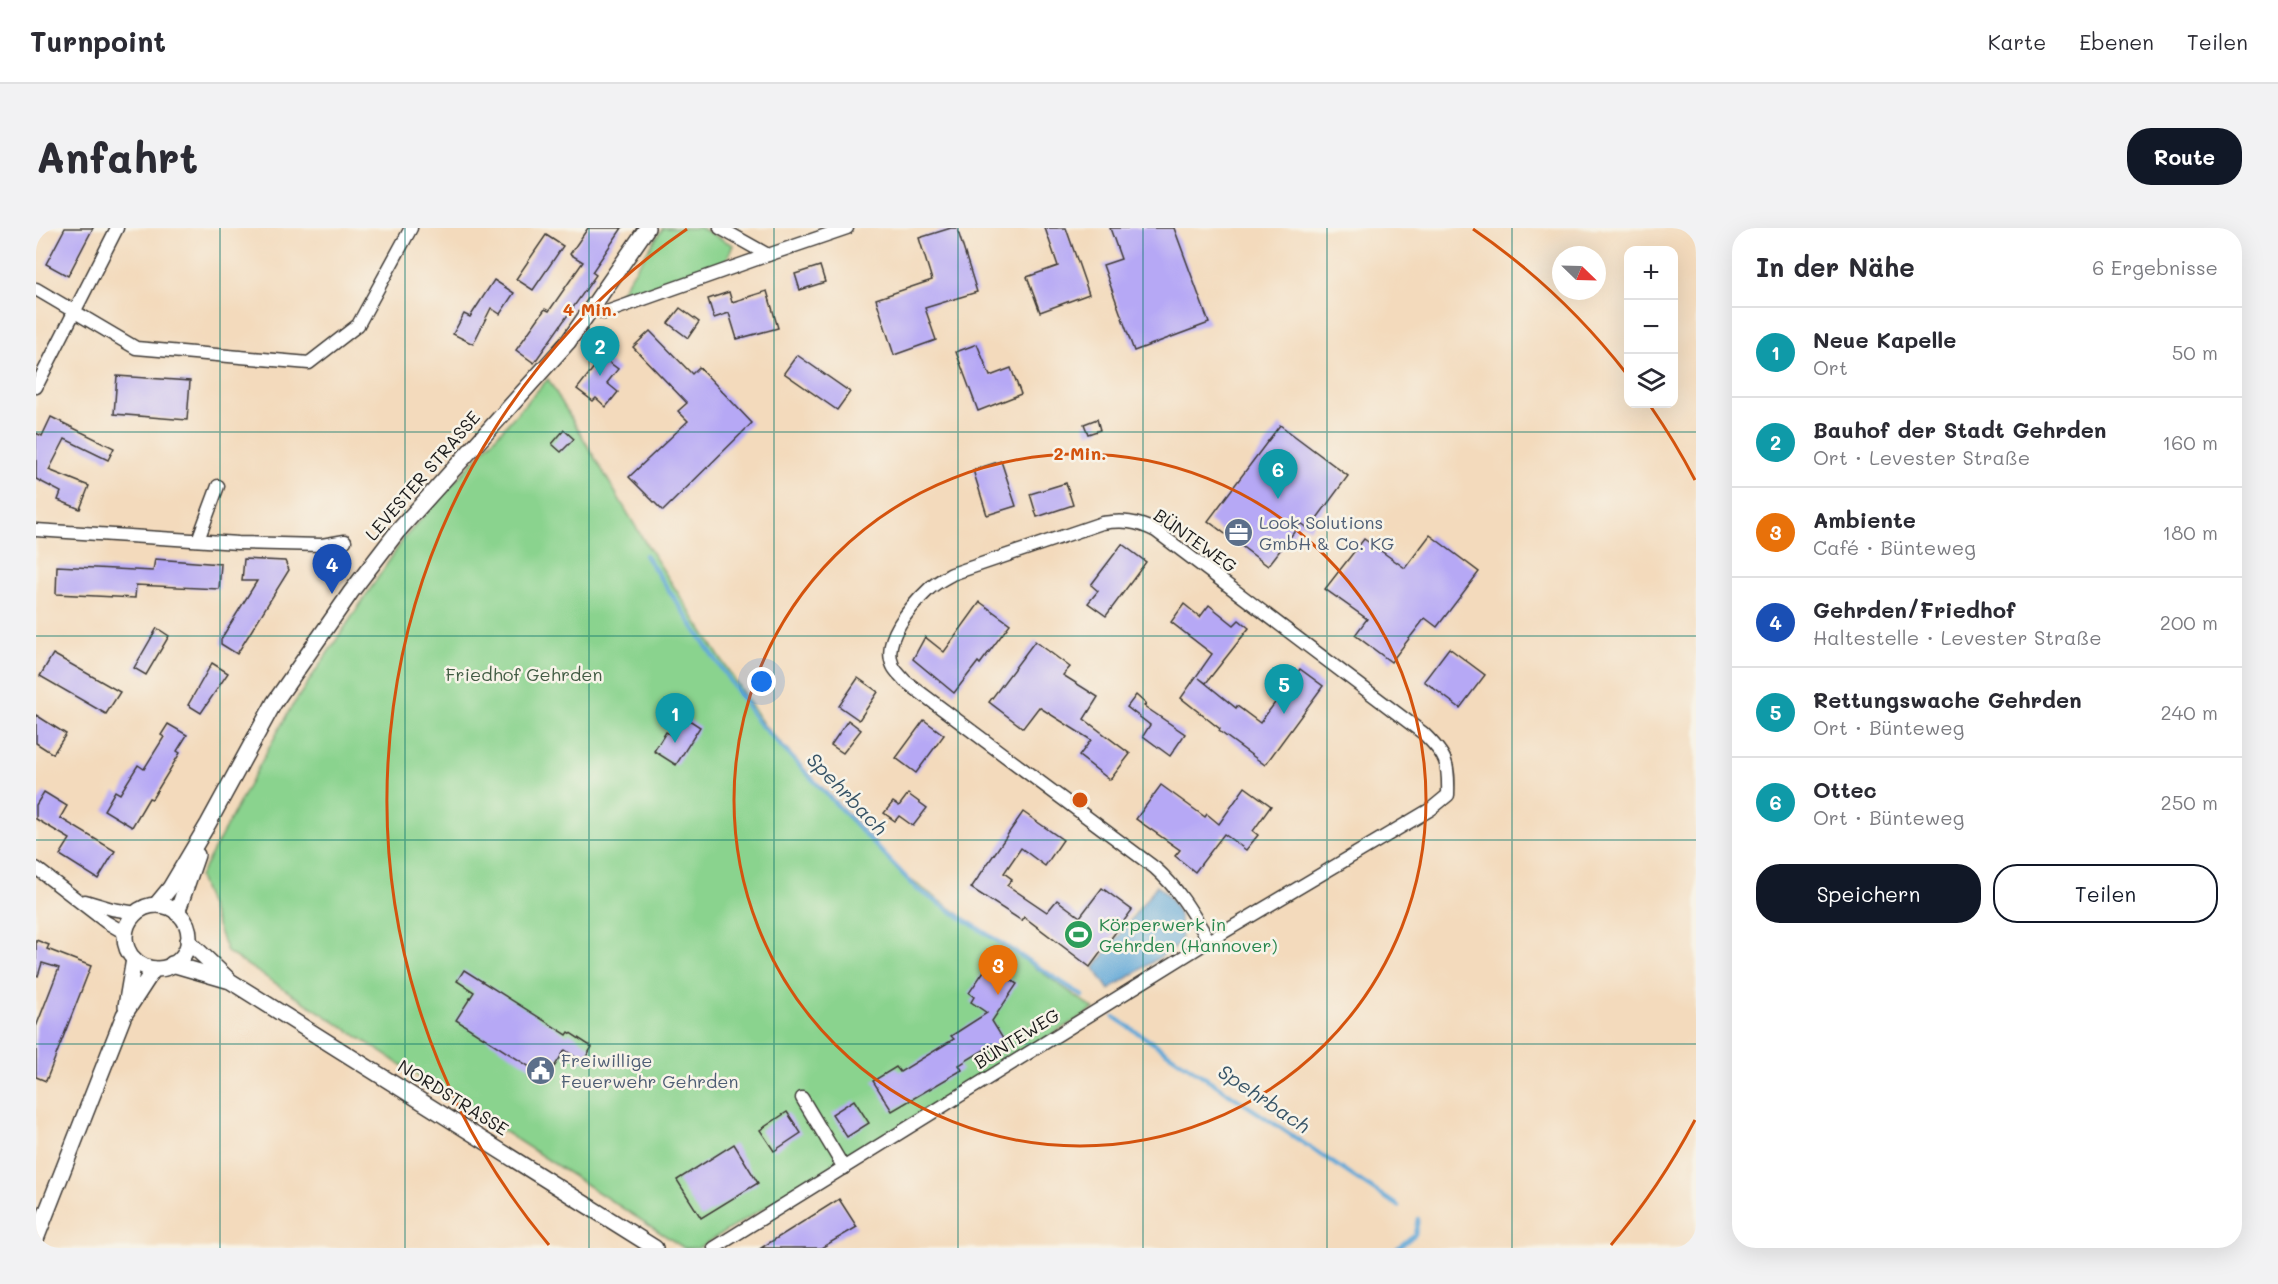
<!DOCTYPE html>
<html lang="de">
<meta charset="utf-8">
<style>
:root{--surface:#fff;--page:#f2f2f3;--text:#2b2b33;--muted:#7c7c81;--line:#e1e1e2;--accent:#111827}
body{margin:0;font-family:Mali,sans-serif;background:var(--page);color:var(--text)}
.controls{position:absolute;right:18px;top:18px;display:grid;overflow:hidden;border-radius:12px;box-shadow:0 6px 24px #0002}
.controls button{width:54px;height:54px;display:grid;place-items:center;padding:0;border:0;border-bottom:2px solid var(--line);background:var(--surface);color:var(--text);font:30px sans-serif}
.compass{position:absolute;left:1516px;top:18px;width:54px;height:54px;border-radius:50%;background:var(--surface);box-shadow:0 6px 24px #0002;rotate:113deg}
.you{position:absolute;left:726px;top:454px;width:21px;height:21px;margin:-15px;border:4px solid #fff;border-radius:50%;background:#1a73e8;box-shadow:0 0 0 9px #1a73e833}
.badge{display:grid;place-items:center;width:39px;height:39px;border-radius:50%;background:var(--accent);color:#fff;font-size:20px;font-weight:700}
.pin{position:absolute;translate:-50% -50px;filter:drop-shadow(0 2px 3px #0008)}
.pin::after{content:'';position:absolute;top:32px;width:21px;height:18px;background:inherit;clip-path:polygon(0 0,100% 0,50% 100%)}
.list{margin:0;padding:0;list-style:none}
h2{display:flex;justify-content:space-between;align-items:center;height:78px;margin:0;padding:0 24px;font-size:26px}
h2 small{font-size:20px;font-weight:400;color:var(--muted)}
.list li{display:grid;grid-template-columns:39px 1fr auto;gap:18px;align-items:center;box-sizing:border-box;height:90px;padding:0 24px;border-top:2px solid var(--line)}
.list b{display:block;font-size:22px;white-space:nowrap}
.list p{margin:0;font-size:20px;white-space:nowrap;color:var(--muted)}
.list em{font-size:20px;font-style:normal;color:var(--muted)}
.actions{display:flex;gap:12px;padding:18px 24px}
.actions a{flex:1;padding:14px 0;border:2px solid var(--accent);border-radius:24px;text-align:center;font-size:21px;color:var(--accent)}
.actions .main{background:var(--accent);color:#fff}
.icon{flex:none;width:33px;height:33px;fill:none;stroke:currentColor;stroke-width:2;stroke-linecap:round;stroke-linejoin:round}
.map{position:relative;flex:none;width:1660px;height:1020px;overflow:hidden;border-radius:24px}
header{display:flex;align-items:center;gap:36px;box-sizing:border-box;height:84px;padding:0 30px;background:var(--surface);border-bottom:2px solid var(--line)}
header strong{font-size:28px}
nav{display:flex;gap:33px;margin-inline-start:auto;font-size:21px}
.intro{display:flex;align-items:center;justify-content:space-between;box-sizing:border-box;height:144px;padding:0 36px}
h1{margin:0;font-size:42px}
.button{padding:15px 27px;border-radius:24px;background:var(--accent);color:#fff;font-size:21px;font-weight:700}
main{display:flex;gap:36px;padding:0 36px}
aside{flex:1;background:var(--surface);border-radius:24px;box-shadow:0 6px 24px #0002}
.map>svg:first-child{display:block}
.green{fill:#8ad38e;stroke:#537855;stroke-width:1.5}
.water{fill:#60a7d7;stroke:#3e627a;stroke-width:1.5}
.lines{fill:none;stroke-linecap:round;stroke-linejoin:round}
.stream{stroke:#60a7d7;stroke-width:4.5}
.building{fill:#b6a8f5}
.minor-casing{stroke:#3c3834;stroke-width:15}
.tertiary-casing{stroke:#3c3834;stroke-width:18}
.minor{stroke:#fff;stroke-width:12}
.tertiary{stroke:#fff;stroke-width:15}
.grid{fill:none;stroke:#0f766e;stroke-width:1.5;stroke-opacity:0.55}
.ring{fill:none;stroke:#d4530e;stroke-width:3}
.labels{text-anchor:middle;stroke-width:5;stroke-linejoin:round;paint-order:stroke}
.street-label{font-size:18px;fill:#1c1c1c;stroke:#f7f3e8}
.service-label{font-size:18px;fill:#4e5e75;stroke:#f7f3e8;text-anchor:start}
.park-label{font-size:18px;fill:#425c44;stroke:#f7f3e8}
.leisure-label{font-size:18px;fill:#27864d;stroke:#f7f3e8;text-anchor:start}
.water-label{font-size:20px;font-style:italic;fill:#375467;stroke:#f7f3e8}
.centre{fill:#d4530e;stroke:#f7f3e8;stroke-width:3}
.ring-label{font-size:18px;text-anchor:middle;font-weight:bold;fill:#d4530e;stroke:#f7f3e8;stroke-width:5;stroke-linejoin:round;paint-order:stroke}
</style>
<header>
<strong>Turnpoint</strong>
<nav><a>Karte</a><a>Ebenen</a><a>Teilen</a></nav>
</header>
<div class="intro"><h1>Anfahrt</h1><a class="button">Route</a></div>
<main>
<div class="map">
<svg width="1660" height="1020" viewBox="0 0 1660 1020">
<rect width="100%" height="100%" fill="#f7f3e8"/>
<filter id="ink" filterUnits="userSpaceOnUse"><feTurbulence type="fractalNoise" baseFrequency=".0167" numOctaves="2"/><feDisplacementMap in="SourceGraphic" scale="12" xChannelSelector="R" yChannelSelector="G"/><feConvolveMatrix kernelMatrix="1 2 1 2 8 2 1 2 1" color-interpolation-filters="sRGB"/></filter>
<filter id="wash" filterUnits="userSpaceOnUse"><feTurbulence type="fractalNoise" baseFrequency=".008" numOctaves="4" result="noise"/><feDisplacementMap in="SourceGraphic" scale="24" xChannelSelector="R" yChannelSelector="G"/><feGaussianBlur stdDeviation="1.35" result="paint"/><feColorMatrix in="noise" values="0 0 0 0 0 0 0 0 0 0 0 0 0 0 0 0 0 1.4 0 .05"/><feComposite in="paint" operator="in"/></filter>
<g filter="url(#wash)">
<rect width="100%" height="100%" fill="#f3dabc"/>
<!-- green -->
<g class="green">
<polygon points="627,0 665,0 697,17 690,33 579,72"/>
<polygon points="512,151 607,311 727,496 862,643 1058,781 662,1020 648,1020 191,724 163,649 253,483 369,309"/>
</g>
<!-- water -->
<path class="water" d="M1121 657C1141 676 1148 689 1144 716L1073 762 1058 740Z"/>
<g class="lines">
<!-- stream -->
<g class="stream">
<polyline points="609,327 721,493 881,661 1047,768"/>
<polyline points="1078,789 1362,978"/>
<polyline points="1362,1020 1379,1006 1382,991"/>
</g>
</g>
<g id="blocks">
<!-- building -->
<g class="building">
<polygon points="29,0 57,0 32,48 10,36"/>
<polygon points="552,0 586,0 556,44 560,47 498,135 480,122 509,81 513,83 547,34 534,26"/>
<polygon points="915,0 921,0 941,64 889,80 900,112 858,127 840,71 896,52 883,10"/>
<polygon points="1009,0 1030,0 1053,66 1004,84 991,49 1022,38"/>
<polygon points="1074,0 1138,0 1173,95 1098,123 1067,37 1085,31"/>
<polygon points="510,7 527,18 497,62 480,51"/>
<polygon points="784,38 789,54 764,62 759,46"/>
<polygon points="458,52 478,65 464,86 455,80 437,116 417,106 428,86 434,89"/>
<polygon points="731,63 742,100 701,111 693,85 678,90 672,71 693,64 696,74"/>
<polygon points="644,80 663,94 652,110 632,95"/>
<polygon points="614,103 656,146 663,139 716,195 627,283 593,249 652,193 642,183 651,175 597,119"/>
<polygon points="941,116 954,148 975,140 985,166 942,183 920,124"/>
<polygon points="761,127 814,164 801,182 748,145"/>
<polygon points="566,129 582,141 571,155 582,164 570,179 560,170 557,173 541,161"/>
<polygon points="81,148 154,153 151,192 78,186"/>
<polygon points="15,189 78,220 72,232 29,211 13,242 53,258 44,281 22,272 25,264 0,251 0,205 6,208"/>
<polygon points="1061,191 1064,202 1052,206 1048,196"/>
<polygon points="1244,197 1312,248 1273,301 1265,295 1232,338 1172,293"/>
<polygon points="528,202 538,211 525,224 516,216"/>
<polygon points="965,233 980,278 951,287 937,242"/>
<polygon points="1030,255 1037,277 1001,289 994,266"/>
<polygon points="1394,307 1443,344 1401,399 1389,390 1355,434 1319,407 1331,391 1289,361 1328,311 1369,340"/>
<polygon points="1086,316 1110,334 1070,388 1052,375 1062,363 1055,357"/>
<polygon points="119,331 185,336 183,361 100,357 99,370 20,366 21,338 117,343"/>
<polygon points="208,331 249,333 253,342 201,426 185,416 185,411 221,353 206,353"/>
<polygon points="944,374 974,396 944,436 942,434 918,465 877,431 889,409 908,424"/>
<polygon points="1148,376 1164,389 1173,377 1198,397 1203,392 1213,400 1170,455 1163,450 1200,480 1201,478 1224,495 1264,441 1287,458 1229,537 1183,503 1184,501 1145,470 1176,426 1135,394"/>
<polygon points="121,400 133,408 110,447 98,440"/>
<polygon points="999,413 1034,439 1027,447 1062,469 1048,491 1094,526 1074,552 1043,528 1055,512 1003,479 987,500 953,474"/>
<polygon points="1413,420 1449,447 1424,480 1388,453"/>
<polygon points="17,426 84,464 70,486 4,448"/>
<polygon points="176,435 192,445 165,485 152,477"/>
<polygon points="822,450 842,464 823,492 803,478"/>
<polygon points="1100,467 1110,476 1108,478 1149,506 1134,528 1107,508 1114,497 1091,479"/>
<polygon points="0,487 30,506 17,526 0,515"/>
<polygon points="647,488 664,499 640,537 618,523 630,504 635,507"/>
<polygon points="812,492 825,502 807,525 795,517"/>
<polygon points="888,492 908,507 880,545 860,530"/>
<polygon points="132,496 151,507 141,523 144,525 116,571 113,570 96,599 68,582 79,563 84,566 102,537 108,541 128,509 125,507"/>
<polygon points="1125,557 1169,589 1171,586 1183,596 1209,559 1235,578 1217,603 1222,607 1210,622 1188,606 1159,644 1139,628 1144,622 1100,591"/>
<polygon points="8,564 31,578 24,590 79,623 62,651 24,627 34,611 0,591 0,577"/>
<polygon points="872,566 891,580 877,598 863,588 859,593 848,585 857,574 863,578"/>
<polygon points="987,584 1027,612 1009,638 985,620 968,645 976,651 971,657 1011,684 1021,672 1044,689 1066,660 1096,682 1054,739 988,689 986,693 935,660"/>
<polygon points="0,712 13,717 11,721 55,738 10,853 0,849 0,799 23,740 6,735 2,748 0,747"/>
<polygon points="952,737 981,756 956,793 969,814 954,824 951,820 923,837 926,842 856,883 837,853 860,839 864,844 918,811 915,808 951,785 935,774 938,769 933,765"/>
<polygon points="428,742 531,807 533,804 556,819 547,834 529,822 511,850 420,792 438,764 421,753"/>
<polygon points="818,872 833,895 811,909 796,886"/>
<polygon points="751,884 765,905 738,923 724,902"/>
<polygon points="698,916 722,955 665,990 641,952"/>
<polygon points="803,971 821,999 785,1020 725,1020"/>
</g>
</g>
</g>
<g filter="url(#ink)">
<use href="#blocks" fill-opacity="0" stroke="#3c3834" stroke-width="1.5"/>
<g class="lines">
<defs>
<g id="minor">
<polyline points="684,0 732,27 811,0"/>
<polyline points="0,61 100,120 273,135 322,97 375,0"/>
<polyline points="558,79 568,85 732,27"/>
<polyline points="0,159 81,0"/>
<polyline points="0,302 202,315 286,317 309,313"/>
<polyline points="162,312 182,258"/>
<polyline points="0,640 70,694 89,705"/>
<polyline points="49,673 76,681 100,685"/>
<polyline points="766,870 808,940"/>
<path d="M678 1020 1173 713 1395 581 1412 567C1413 535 1411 528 1387 505L1120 303C1100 293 1087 292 1066 295L916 346C909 350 899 355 893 361 875 378 845 412 857 438 859 443 865 448 869 453L1119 640C1143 661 1157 686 1173 713"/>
</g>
<g id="tertiary">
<polyline points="120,677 134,660 172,596 238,475 315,364 361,304 532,114 611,0"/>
<circle cx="121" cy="709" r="32"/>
<polyline points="141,685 161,627"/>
<polyline points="152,713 194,753 619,1020"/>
<polyline points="136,736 191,752"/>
<polyline points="90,778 98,731"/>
<polyline points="0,1011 88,787 118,741"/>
</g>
</defs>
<!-- minor casing -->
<use href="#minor" class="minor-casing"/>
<!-- tertiary casing -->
<use href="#tertiary" class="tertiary-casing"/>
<!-- minor -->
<use href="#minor" class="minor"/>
<!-- tertiary -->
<use href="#tertiary" class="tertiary"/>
</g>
</g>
<!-- grid -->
<path class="grid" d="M184 0V1020M369 0V1020M553 0V1020M738 0V1020M922 0V1020M1107 0V1020M1291 0V1020M1476 0V1020M0 204H1660M0 408H1660M0 612H1660M0 816H1660"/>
<!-- distance rings -->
<g class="ring">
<circle cx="1044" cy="572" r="346"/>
<path d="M1659 892A693 693 0 0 1 1575 1017M513 1017A693 693 0 0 1 651 1M1437 1A693 693 0 0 1 1590 145M1615 179A693 693 0 0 1 1659 252"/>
</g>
<!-- icons -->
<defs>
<symbol id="office-disc" viewBox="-11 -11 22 22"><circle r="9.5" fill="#5c6f8a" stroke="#f7f3e8"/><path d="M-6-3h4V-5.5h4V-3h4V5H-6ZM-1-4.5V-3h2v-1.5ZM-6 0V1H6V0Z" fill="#fff"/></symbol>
<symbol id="stadium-disc" viewBox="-11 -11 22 22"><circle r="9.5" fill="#2e9e5b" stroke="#f7f3e8"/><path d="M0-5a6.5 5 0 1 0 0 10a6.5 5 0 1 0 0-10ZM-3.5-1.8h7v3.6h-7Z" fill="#fff"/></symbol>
<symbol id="civic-disc" viewBox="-11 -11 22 22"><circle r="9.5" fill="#5c6f8a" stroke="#f7f3e8"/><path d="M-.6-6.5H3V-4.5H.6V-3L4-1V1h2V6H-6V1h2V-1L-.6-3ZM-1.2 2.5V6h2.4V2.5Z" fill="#fff"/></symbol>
</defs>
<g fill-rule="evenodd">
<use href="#office-disc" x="1186" y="288" width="33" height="33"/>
<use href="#stadium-disc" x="1026" y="690" width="33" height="33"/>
<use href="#civic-disc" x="488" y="826" width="33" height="33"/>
</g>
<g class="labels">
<!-- street labels -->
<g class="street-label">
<text transform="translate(387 248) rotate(-49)" y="6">LEVESTER STRASSE</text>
<text transform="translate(1159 313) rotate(35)" y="6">BÜNTEWEG</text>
<text transform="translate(981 811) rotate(-32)" y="6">BÜNTEWEG</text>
<text transform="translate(417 870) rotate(32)" y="6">NORDSTRASSE</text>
</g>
<!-- service labels -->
<g class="service-label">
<text x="1223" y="301">Look Solutions<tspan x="1223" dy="21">GmbH &amp; Co. KG</tspan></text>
<text x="525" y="839">Freiwillige<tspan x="525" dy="21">Feuerwehr Gehrden</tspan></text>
</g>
<!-- park labels -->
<g class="park-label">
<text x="488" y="453">Friedhof Gehrden</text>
</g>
<!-- leisure labels -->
<g class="leisure-label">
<text x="1063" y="703">Körperwerk in<tspan x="1063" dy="21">Gehrden (Hannover)</tspan></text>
</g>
<!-- water labels -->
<g class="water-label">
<text transform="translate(811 566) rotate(46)" y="7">Spehrbach</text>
<text transform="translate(1228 871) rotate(34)" y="7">Spehrbach</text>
</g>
</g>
<circle cx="1044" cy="572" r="9" class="centre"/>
<g class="ring-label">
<text x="554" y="88">4 Min.</text>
<text x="1044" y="232">2 Min.</text>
</g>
</svg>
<div class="controls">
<button>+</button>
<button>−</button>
<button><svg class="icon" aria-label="layers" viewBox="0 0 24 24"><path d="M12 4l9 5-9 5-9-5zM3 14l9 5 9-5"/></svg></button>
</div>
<svg class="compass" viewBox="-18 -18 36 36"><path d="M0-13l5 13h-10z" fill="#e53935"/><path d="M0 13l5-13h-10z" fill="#7c7c81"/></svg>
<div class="you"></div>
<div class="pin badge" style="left:639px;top:515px;background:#0f9aa8">1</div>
<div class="pin badge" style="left:564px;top:148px;background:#0f9aa8">2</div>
<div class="pin badge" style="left:962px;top:767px;background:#e8710a">3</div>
<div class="pin badge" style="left:296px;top:366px;background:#1a4fb4">4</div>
<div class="pin badge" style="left:1248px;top:486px;background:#0f9aa8">5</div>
<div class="pin badge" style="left:1242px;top:271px;background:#0f9aa8">6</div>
</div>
<aside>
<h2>In der Nähe<small>6 Ergebnisse</small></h2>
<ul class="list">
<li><span class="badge" style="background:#0f9aa8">1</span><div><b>Neue Kapelle</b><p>Ort</p></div><em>50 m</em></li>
<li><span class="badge" style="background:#0f9aa8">2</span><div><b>Bauhof der Stadt Gehrden</b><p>Ort · Levester Straße</p></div><em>160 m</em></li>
<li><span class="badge" style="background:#e8710a">3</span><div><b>Ambiente</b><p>Café · Bünteweg</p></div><em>180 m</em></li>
<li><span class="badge" style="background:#1a4fb4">4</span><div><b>Gehrden/Friedhof</b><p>Haltestelle · Levester Straße</p></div><em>200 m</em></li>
<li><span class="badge" style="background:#0f9aa8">5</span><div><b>Rettungswache Gehrden</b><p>Ort · Bünteweg</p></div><em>240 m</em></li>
<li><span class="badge" style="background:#0f9aa8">6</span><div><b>Ottec</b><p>Ort · Bünteweg</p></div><em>250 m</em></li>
</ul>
<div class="actions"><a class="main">Speichern</a><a>Teilen</a></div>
</aside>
</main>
